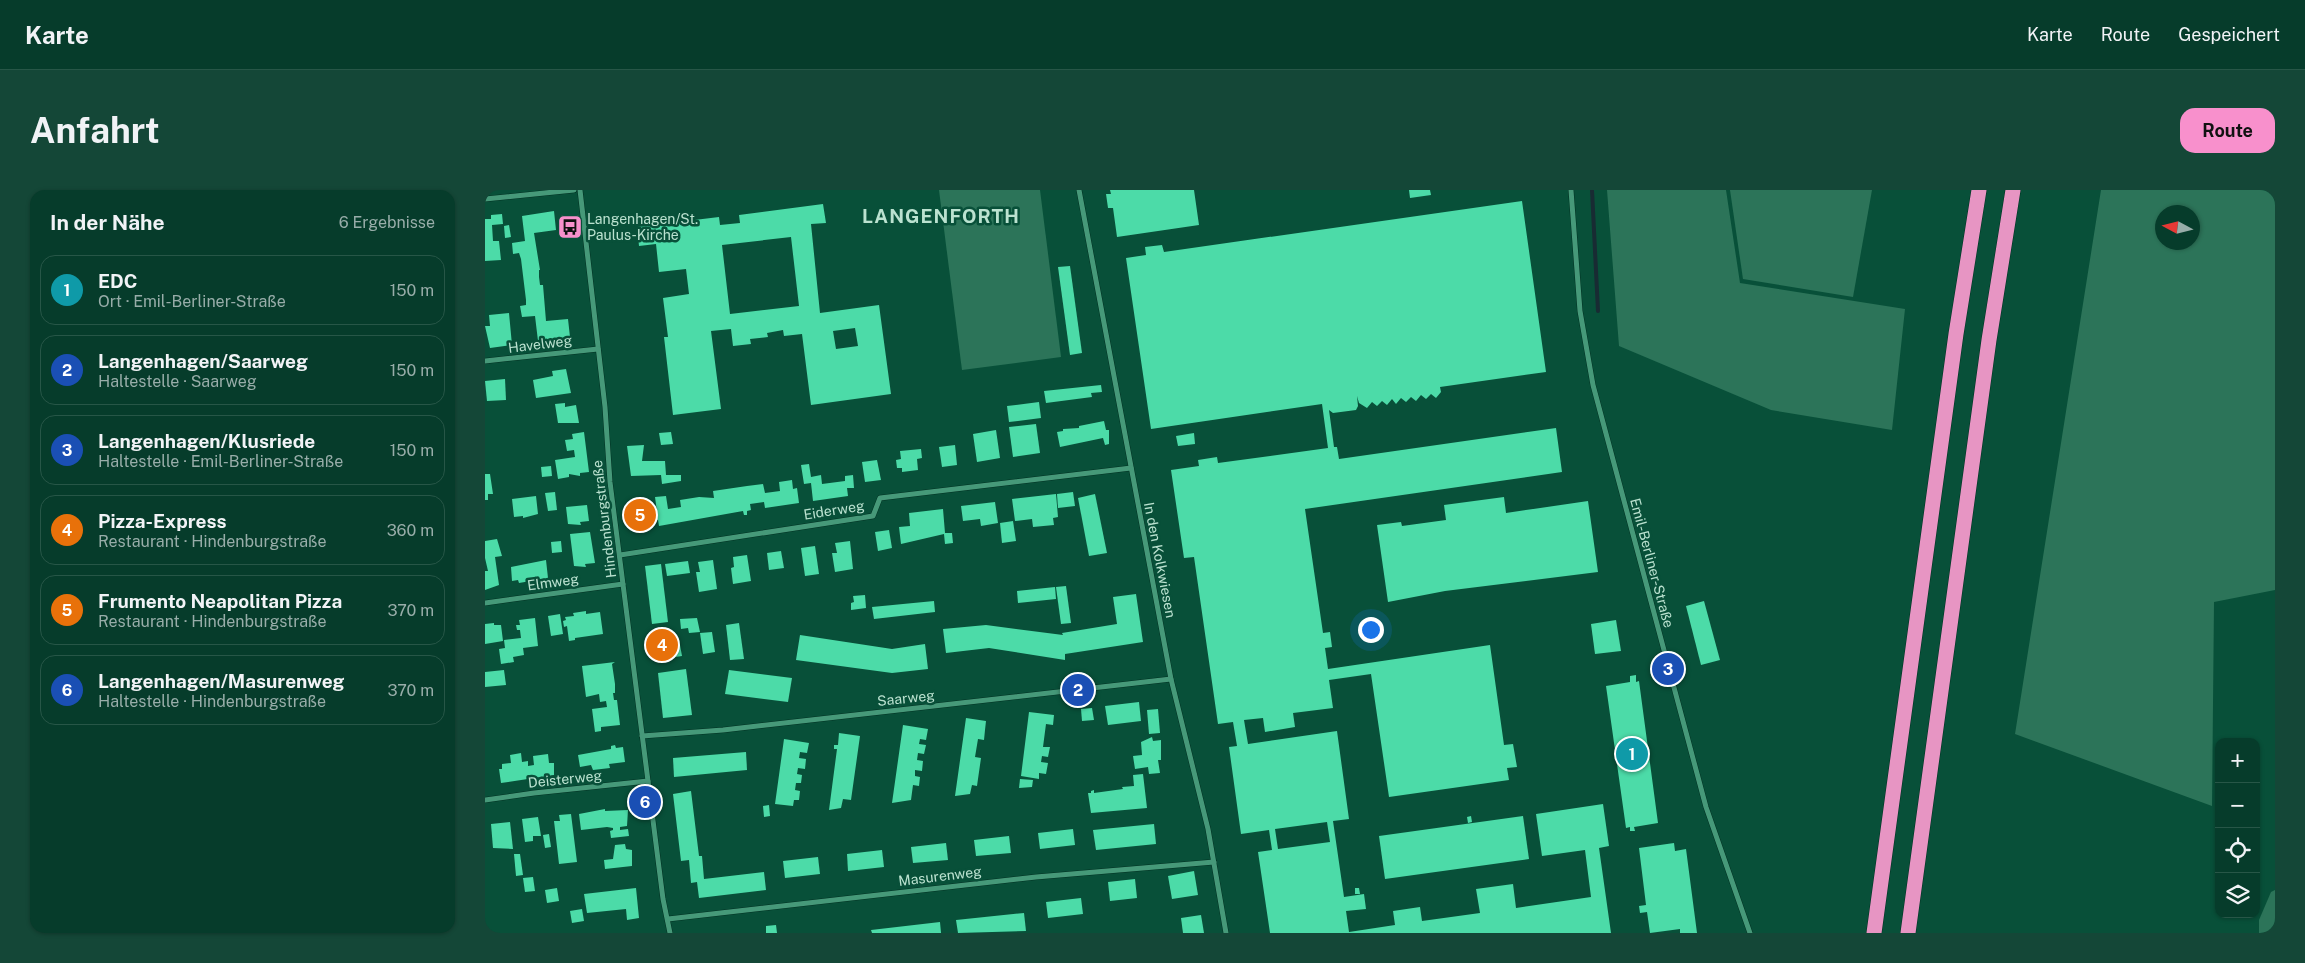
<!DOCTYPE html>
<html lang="de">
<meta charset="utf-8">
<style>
:root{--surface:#063c2b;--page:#144737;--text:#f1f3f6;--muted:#98ada9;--line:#275647;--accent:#f890cc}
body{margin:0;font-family:"Public Sans",sans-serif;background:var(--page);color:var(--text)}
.controls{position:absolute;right:15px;bottom:15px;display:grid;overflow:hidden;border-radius:10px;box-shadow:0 1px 4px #0004}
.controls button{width:45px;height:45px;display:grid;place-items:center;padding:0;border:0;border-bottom:1px solid var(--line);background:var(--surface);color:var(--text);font:25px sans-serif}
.compass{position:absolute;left:1670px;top:15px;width:45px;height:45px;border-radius:50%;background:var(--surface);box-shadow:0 1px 4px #0004;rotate:277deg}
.you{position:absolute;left:885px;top:439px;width:18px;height:18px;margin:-12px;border:4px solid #fff;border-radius:50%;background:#1a73e8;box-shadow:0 0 0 8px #1a73e833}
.badge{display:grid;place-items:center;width:32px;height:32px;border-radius:50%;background:var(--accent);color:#fff;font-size:16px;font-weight:700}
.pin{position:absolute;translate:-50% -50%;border:2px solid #fff;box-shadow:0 1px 5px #0006}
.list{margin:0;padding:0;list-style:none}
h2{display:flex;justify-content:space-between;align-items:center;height:65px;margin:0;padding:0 20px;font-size:21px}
h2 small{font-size:16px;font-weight:400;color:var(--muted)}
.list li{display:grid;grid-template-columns:32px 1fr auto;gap:15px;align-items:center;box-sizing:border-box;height:70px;margin:0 10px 10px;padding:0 10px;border:1px solid var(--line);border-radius:15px}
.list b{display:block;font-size:19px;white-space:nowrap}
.list p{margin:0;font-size:16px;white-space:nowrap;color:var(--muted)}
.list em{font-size:16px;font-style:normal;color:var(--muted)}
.icon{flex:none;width:28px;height:28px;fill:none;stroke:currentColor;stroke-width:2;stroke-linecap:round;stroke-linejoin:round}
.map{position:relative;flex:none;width:1790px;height:743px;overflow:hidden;border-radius:15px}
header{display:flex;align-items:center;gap:30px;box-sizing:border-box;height:70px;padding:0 25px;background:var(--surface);border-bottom:1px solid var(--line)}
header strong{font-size:24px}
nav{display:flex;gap:28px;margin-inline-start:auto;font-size:18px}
.intro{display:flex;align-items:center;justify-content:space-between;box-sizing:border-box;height:120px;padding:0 30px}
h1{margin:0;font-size:35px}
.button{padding:12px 22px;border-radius:15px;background:var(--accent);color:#111;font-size:18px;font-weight:700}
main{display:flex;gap:30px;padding:0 30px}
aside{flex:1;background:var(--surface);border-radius:15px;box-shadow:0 1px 4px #0004}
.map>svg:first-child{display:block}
.green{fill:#2c7459;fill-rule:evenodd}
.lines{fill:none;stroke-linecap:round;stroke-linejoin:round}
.stream{stroke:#182b33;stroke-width:4}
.building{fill:#4cdba8;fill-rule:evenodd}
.minor-casing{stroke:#023223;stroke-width:6}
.motorway-casing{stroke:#023223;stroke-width:16}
.minor{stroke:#469979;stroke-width:5}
.motorway{stroke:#e795c3;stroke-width:15}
.labels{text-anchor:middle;stroke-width:5;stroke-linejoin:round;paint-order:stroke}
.poi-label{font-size:14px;fill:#bbe2d0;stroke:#085039;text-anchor:start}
.street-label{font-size:14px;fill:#bbe2d0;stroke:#085039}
.district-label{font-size:19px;font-weight:bold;letter-spacing:1px;fill:#bbe2d0;stroke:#085039}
</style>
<header>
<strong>Karte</strong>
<nav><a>Karte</a><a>Route</a><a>Gespeichert</a></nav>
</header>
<div class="intro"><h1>Anfahrt</h1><a class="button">Route</a></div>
<main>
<aside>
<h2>In der Nähe<small>6 Ergebnisse</small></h2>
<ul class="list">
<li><span class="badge" style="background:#0f9aa8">1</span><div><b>EDC</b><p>Ort · Emil-Berliner-Straße</p></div><em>150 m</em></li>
<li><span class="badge" style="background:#1a4fb4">2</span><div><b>Langenhagen/Saarweg</b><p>Haltestelle · Saarweg</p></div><em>150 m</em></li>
<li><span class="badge" style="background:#1a4fb4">3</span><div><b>Langenhagen/Klusriede</b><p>Haltestelle · Emil-Berliner-Straße</p></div><em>150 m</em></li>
<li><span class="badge" style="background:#e8710a">4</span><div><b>Pizza-Express</b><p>Restaurant · Hindenburgstraße</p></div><em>360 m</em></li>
<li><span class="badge" style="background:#e8710a">5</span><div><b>Frumento Neapolitan Pizza</b><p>Restaurant · Hindenburgstraße</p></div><em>370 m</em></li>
<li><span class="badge" style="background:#1a4fb4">6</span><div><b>Langenhagen/Masurenweg</b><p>Haltestelle · Hindenburgstraße</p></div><em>370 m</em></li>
</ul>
</aside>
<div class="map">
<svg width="1790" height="743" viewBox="0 0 1790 743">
<rect width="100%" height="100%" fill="#085039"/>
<!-- green -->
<g class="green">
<polygon points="454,0 555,0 576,167 477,180"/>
<polygon points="1122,0 1241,0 1255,93 1420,119 1407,240 1286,220 1134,156"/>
<polygon points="1245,0 1387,0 1368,107 1258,89"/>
<path d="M1616 0H1790V400L1729 412 1727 616 1530 544ZM1678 22H1708V52H1678Z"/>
<polygon points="1790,700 1790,743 1774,743 1774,730 1786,702"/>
</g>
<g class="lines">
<!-- stream -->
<polyline class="stream" points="1107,0 1113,121"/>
</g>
<!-- building -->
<g class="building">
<polygon points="625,0 709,0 714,35 632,47 628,18 623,18 621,4 626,4"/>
<polygon points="924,0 945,0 946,5 925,8"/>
<path d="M1037 11 1061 182 955 197 956 202 951 208 946 204 941 209 936 205 931 211 926 207 921 212 916 208 911 214 907 209 902 215 897 211 892 216 887 212 882 218 874 213 872 206 873 216 871 220 848 223 844 220 849 257H852L854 269 1071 238 1077 282 820 319 838 443 845 442 847 457 840 458 843 479 1005 455 1019 555 1028 554 1032 577 1022 578 1024 590 904 607 886 484 844 490 848 518 808 523 810 537 780 542 778 528 759 530 763 554 852 541 864 629 848 631 859 707 879 704 881 719 861 721 864 742 910 735 908 721 935 717 937 731 995 723 991 699 1028 694 1031 718 1106 707 1100 660 1057 666 1051 624 1118 614 1124 656 1114 658 1126 743H785L773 662 787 660 784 640 756 644 744 557 752 556 748 532 733 534 709 367 699 368 686 280 714 276 713 270 732 267 733 273 843 258 837 214 666 239 641 68 661 65 660 57 677 55 679 62ZM842 632 845 652 793 659 790 639Z"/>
<path d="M338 14 341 33 326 34 335 123 394 115 406 204 326 215 317 144 299 146 298 140 282 143 283 147 265 149 266 154 248 156 246 139 226 141 236 219 188 225 179 147H183L178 108 204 104 201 79 174 82 171 54 154 56 152 37 234 27 235 35 255 33 254 25ZM306 47 314 116 245 124 237 55ZM370 138 373 156 351 159 348 141Z"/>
<polygon points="69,21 71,40 49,43 55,80 54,80 54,87 55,95 58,95 61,131 83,129 85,147 53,151 50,126 37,127 35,116 41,115 41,110 36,69 34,63 28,64 27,53 40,51 37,26"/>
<polygon points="17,24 18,34 7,35 8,51 14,51 16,70 0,71 0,29 6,29 6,25"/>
<polygon points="24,35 26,47 20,48 19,36"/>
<polygon points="585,76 597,163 585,165 573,77"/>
<polygon points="24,123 27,155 5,158 0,136 5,136 4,125"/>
<polygon points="81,179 86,203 51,208 48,190 68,186 67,181"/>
<polygon points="20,189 21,210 2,211 0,191"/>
<polygon points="616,195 617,202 606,203 607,207 561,213 559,201"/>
<polygon points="554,212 556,228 524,232 522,216"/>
<polygon points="80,213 80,217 91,215 94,233 73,233 70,214"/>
<polygon points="619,231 621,240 624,240 624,254 620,255 618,248 575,257 572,242 578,241 578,239 594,238 594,236"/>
<polygon points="551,234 555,263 528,267 524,237"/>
<polygon points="511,240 515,268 492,272 488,244"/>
<polygon points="99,242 104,282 95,283 95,286 84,284 84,287 73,289 70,270 90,267 89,260 82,261 80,250 88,249 87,244"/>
<polygon points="186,242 188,254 176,255 174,243"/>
<polygon points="709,243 710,254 693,256 691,246"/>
<polygon points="159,255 157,271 180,271 181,285 196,285 196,291 177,294 176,285 146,286 142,256"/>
<polygon points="470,255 472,275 457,277 454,257"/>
<polygon points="436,259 437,268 432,269 433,280 417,282 417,278 412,278 411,270 416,269 415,261"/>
<polygon points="392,270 396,290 380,292 377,272"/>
<polygon points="324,274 326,287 336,285 337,294 360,291 360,286 368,285 369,298 362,298 363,306 328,311 326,293 319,294 316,275"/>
<polygon points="66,276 67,286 57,287 56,277"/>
<polygon points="0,284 5,284 8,304 3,304 3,310 0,310"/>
<polygon points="307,290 308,299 312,298 314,313 280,318 279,312 265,314 266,320 262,321 262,325 259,325 258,321 174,336 173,330 150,334 148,321 164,319 165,323 172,322 170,307 181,306 183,319 196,317 195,310 214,307 229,308 228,301 262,296 278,294 280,303 295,301 294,292"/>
<polygon points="70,302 72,320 63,321 60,303"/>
<polygon points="588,302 590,316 573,318 572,304"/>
<polygon points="571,304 573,327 568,328 569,335 548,337 547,329 530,331 527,309"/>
<polygon points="610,304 622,363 604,366 593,308"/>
<polygon points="51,306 53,324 38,328 38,326 29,327 27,309"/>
<polygon points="1019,307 1021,323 1103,311 1113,382 960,401 903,412 892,335 916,332 917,336 961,330 959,315"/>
<polygon points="510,312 513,333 496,336 495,329 478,331 476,316"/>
<polygon points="102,315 104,331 95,332 96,335 83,334 81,317"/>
<polygon points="458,319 460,343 467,343 468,353 460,354 459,344 416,354 414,337 425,336 424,323"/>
<polygon points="528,331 531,351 517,353 515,333"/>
<polygon points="404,340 407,358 393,361 390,342"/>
<polygon points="105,342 110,373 100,374 101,377 89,376 85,344"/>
<polygon points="12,349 17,366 10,367 14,395 0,400 0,381 3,381 0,368 0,351"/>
<polygon points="76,351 77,362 67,363 66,352"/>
<polygon points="365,351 368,379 350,382 347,363 352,363 350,353"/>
<polygon points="330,356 334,384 320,386 316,358"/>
<polygon points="296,361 299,378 284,380 282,363"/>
<polygon points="262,365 266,391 248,394 246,378 249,377 248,367"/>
<polygon points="61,370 63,388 34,393 33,390 27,391 26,377"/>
<polygon points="228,370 232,399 214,402 211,382 215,382 213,372"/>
<polygon points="203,371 205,383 182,386 180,374"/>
<polygon points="176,374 183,432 167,434 160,376"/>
<polygon points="581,396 586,433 576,434 571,397"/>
<polygon points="570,397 571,409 533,413 532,401"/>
<polygon points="651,404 658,452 580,464 580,470 504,458 461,463 458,439 501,435 578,445 577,443 632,434 628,407"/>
<polygon points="380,405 381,418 366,420 366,413 369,412 368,406"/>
<polygon points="449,411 450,422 389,429 387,417"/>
<polygon points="1219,411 1235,470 1216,475 1201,416"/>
<polygon points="101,421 101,424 115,422 118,444 90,448 90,450 84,451 82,436 79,437 78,431 81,430 80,427 89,426 88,423"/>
<polygon points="75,424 78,444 66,446 63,426"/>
<polygon points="50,428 53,456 38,458 39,465 28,467 29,472 16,474 14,459 20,458 19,450 36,448 35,440 32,440 31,435 35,435 34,430"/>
<polygon points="212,428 215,442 204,443 203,438 196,439 195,429"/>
<polygon points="1131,430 1136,461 1110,464 1106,434"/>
<polygon points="9,433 9,435 16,435 18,451 0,454 0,434"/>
<polygon points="254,433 259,469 245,470 241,435"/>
<polygon points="227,442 230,462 218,464 215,443"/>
<polygon points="315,445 407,459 440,454 443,479 407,483 311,470"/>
<polygon points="187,446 188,455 195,455 197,466 171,470 169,468 169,449"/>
<polygon points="130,472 127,474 130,494 130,503 128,503 129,510 132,510 135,535 116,537 116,541 110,542 107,519 122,517 121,511 115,512 114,504 101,507 97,476"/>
<polygon points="201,479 207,525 178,528 173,483"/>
<polygon points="19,480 21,495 0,497 0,482"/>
<polygon points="244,480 307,488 303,512 240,504"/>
<polygon points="1151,485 1151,492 1154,491 1173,633 1149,637 1150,641 1145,641 1145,637 1141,638 1121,496 1145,492 1145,486"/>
<polygon points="654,512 656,531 623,535 620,516"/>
<polygon points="607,518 609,530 597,531 596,519"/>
<polygon points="673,519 675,543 664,544 662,520"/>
<polygon points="544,522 569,525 568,535 561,534 558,557 565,557 563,567 557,566 556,572 563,573 561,584 554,583 554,589 536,586"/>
<polygon points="481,528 501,531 500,540 499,550 493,549 490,567 496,568 492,596 487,595 485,604 470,606"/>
<polygon points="418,535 443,539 441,550 435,549 434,554 441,555 439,564 433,563 432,570 438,571 437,581 430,580 430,586 435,587 434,596 428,595 426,610 407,613"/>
<polygon points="354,543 375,546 366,610 358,609 356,618 344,620 352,559 349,559 349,555 353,555"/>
<polygon points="667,547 668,551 676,550 676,570 673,570 675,583 664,584 663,577 650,579 648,566 657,565 656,552"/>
<polygon points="299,549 324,553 322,563 315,562 314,568 321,569 320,579 313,578 312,584 317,585 316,593 311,593 310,600 315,601 314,610 309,610 308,616 290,614"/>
<polygon points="130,555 131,558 138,557 140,572 124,574 125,578 108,580 106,575 95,577 93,565 126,559 126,556"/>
<polygon points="261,562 262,580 189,587 188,568"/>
<polygon points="36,563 37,572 43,571 43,576 49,575 48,566 63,564 64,573 69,573 69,585 16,593 14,579 17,579 17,574 26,573 25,565"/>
<polygon points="658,584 662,618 606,623 603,603 606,603 606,601 609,600 609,603 638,599 637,597 649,596 648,585"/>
<polygon points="535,589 548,590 547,597 534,598"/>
<polygon points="206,601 214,666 217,666 219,689 279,682 281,700 214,708 212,692 206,693 204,670 196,671 188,604"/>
<polygon points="284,615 285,626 279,627 278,616"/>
<polygon points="120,619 120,621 143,620 142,636 135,637 135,640 143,639 144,646 126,648 125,641 128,640 128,638 122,637 96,640 94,624"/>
<polygon points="86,624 92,672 74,674 69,631 75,631 74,625"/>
<polygon points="986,626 987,632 983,633 982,627"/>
<polygon points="1038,626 1044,669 900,689 894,646"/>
<polygon points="53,627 56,646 48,646 48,651 40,652 37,629"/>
<polygon points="25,632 28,659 8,658 6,634"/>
<polygon points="669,634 671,654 611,660 608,640"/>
<polygon points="588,639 590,655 555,659 553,643"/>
<polygon points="64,644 66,657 60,658 58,645"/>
<polygon points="524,646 526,663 491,666 489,650"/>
<polygon points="461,653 463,670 428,673 426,657"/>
<polygon points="1189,653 1190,661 1201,659 1212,743 1195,743 1195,739 1165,743 1162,722 1155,723 1154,716 1161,715 1154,658"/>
<polygon points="140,654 141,659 147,660 147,676 120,679 119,670 128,669 130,655"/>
<polygon points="397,660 399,677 363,681 362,664"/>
<polygon points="29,664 35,664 38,685 31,686"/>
<polygon points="333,667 335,684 300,688 298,671"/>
<polygon points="709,681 713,705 687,709 683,686"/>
<polygon points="48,687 50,701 40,702 38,688"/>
<polygon points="650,689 652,708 625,711 623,692"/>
<polygon points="72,698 74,711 62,713 60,700"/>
<polygon points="151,698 154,728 142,730 141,719 102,723 99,704"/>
<polygon points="870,698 874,698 875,704 870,704"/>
<polygon points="596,708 598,724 563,728 561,712"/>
<polygon points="97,719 99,731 87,733 85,721"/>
<polygon points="539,723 541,741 473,743 471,730"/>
<polygon points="716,725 719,743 698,743 696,728"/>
<polygon points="455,732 456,743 387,743 386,740"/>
<polygon points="291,735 292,743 281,743 281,736"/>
</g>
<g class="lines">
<defs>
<g id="minor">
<polyline points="95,0 120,217 125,292 178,709 185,743"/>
<polyline points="594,0 686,489 723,639 741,743"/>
<polyline points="1086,0 1095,121 1108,195 1221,617 1265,743"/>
<polyline points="0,9 89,0"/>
<polyline points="0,171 113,159"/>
<polyline points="135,365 388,326 395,308 646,278"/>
<polyline points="0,413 138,394"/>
<polyline points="157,546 238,540 686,489"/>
<polyline points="0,610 49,603 163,591"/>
<polyline points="183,729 551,687 729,672"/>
</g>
<g id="motorway">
<polyline points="1389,743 1471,144 1494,0"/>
<polyline points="1423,743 1504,150 1528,0"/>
</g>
</defs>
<!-- minor casing -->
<use href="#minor" class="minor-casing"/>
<!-- motorway casing -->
<use href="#motorway" class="motorway-casing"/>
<!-- minor -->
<use href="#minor" class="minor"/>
<!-- motorway -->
<use href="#motorway" class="motorway"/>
</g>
<!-- icons -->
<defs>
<symbol id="bus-square" viewBox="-11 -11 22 22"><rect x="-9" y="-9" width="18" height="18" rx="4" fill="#f890cc" stroke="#085039"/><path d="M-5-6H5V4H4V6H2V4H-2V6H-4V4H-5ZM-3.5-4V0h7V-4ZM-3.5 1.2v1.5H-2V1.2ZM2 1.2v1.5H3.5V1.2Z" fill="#111"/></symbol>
</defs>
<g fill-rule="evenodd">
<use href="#bus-square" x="71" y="23" width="28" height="28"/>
</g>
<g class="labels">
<!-- poi labels -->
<g class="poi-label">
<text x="102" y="34">Langenhagen/St.<tspan x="102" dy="16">Paulus-Kirche</tspan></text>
</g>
<!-- street labels -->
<g class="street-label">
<text transform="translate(55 154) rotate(-7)" y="5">Havelweg</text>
<text transform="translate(349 320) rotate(-9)" y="5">Eiderweg</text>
<text transform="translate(119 329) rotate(-97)" y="5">Hindenburgstraße</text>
<text transform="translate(675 370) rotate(79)" y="5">In den Kolkwiesen</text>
<text transform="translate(1167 373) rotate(75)" y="5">Emil-Berliner-Straße</text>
<text transform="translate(68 392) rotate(-8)" y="5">Elmweg</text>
<text transform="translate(421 508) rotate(-6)" y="5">Saarweg</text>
<text transform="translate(80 589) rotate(-6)" y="5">Deisterweg</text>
<text transform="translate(455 686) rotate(-7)" y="5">Masurenweg</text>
</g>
<!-- district labels -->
<g class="district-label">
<text x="456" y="33">LANGENFORTH</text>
</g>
</g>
</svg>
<div class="controls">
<button>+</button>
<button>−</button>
<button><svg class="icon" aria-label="locate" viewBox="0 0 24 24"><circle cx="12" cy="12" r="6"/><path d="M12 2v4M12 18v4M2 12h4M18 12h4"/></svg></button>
<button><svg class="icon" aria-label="layers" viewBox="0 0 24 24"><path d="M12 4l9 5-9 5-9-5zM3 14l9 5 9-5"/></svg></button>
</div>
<svg class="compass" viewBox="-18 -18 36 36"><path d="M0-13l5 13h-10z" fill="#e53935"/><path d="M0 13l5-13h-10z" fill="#98ada9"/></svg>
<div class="you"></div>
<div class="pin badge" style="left:1147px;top:564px;background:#0f9aa8">1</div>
<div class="pin badge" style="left:593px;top:500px;background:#1a4fb4">2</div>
<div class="pin badge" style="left:1183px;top:479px;background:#1a4fb4">3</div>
<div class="pin badge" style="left:177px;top:455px;background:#e8710a">4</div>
<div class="pin badge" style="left:155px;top:325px;background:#e8710a">5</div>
<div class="pin badge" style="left:160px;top:612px;background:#1a4fb4">6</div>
</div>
</main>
